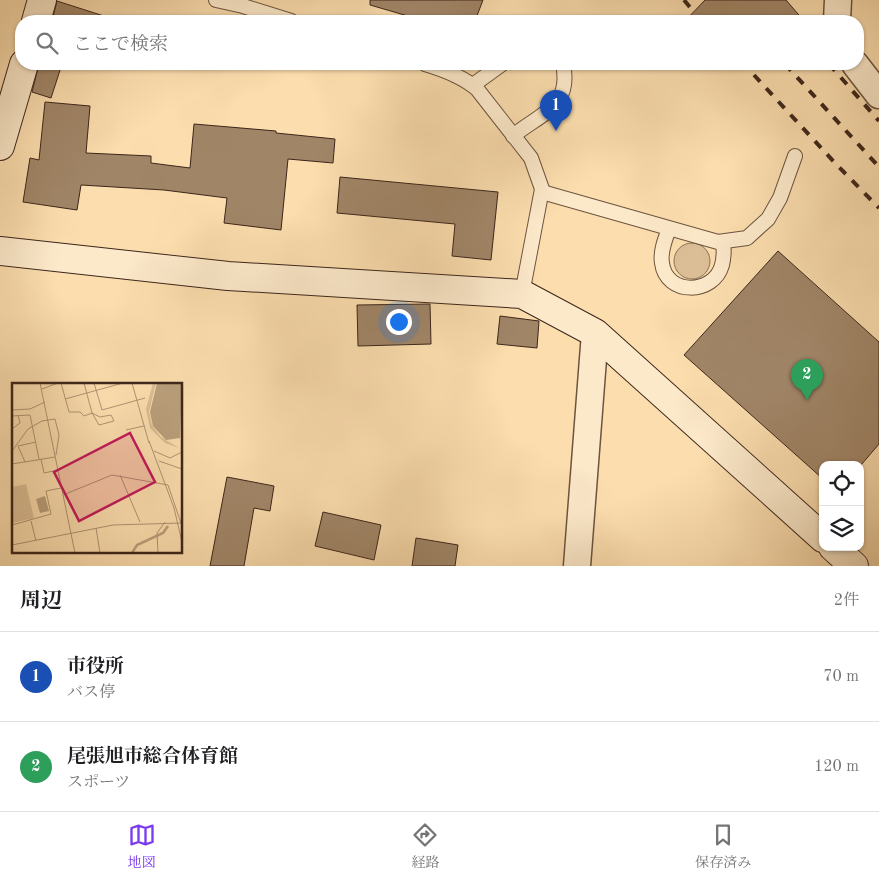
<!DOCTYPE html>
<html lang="ja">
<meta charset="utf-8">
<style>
:root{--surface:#fff;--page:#f2f2f2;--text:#202124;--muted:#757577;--line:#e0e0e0;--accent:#7c3aed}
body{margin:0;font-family:"Old Standard TT","Noto Serif JP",serif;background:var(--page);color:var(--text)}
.controls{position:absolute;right:15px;bottom:15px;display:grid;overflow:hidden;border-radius:10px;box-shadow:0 1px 4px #0004}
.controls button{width:45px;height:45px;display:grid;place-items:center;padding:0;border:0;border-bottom:1px solid var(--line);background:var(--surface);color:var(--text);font:25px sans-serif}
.you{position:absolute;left:398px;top:321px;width:18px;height:18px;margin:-12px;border:4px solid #fff;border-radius:50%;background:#1a73e8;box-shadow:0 0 0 8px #1a73e833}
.badge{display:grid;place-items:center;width:32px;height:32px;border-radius:50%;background:var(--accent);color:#fff;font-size:16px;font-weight:700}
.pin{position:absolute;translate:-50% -41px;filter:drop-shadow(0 1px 2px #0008)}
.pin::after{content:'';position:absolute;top:26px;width:18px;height:15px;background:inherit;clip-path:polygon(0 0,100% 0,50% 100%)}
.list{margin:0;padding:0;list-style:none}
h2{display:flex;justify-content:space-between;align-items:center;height:65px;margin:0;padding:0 20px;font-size:21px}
h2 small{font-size:16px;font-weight:400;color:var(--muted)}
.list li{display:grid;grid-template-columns:32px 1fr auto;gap:15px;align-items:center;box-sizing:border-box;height:90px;padding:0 20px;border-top:1px solid var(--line)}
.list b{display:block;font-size:19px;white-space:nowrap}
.list p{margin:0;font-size:16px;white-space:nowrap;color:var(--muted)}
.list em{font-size:16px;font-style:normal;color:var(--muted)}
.icon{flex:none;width:28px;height:28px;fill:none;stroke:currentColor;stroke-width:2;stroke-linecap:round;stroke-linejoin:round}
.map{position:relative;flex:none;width:879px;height:566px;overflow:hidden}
.search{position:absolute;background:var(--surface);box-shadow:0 1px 4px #0004;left:15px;right:15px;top:15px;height:55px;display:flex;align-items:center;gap:12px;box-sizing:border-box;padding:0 18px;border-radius:20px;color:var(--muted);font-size:19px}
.sheet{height:245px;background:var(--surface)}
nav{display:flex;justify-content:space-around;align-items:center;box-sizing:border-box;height:70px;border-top:1px solid var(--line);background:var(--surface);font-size:14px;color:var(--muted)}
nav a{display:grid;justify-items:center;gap:2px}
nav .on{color:var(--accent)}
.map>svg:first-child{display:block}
.green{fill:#dbbe95;stroke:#8c7258}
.building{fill:#a08567;stroke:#3d261a}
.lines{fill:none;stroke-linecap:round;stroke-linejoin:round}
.lane-casing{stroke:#6c543f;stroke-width:16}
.street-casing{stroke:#6c543f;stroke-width:29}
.secondary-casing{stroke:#3d261a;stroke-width:30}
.lane{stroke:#fce9ca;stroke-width:14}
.street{stroke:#fce9ca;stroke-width:26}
.secondary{stroke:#fce9ca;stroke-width:28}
.rail{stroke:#3d261a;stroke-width:4;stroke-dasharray:9 9;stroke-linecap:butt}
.inset-river{fill:none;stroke:#ba9f7c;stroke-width:2.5}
.inset-road{fill:none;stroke:#af9473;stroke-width:1}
.view{fill:#c2185b;fill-opacity:0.15;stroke:#c2185b;stroke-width:2.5}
.inset-edge{fill:none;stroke:#3d261a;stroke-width:2.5}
</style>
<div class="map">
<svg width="879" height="566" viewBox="0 0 879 566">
<rect width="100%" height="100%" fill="#fbddae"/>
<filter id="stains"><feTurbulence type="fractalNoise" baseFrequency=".004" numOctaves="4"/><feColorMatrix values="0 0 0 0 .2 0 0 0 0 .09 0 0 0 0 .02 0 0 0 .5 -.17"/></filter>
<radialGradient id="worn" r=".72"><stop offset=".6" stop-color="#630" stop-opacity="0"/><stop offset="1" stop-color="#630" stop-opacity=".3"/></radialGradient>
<!-- green -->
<circle class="green" cx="692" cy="261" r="18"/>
<!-- building -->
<g class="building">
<polygon points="370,0 483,0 475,21 425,21 370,5"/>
<polygon points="705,0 786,0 804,21 685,21"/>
<polygon points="57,1 107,17 106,21 52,21"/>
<polygon points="39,64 62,64 51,98 32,92"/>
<polygon points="45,102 90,106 86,153 151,156 151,163 190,168 194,124 276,131 276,133 335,139 333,163 288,159 281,230 224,223 227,198 164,190 81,185 77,210 23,202 30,158 39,160"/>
<polygon points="340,177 498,192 491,260 452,256 455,224 337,213"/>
<polygon points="778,251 879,342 879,444 861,465 823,465 823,479 684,355"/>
<polygon points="430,304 431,344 358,346 357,305"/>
<polygon points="500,316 539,321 537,348 497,344"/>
<polygon points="227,477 274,486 270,511 254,508 244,566 210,566"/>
<polygon points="323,512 381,525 374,560 315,546"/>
<polygon points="416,538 458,545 455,566 412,566"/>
</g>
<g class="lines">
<defs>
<g id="lane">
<polyline points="216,0 243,6 291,21"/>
<path d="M425 64C442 69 463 77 477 89L531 158 542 189 522 294"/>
<polyline points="473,85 502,64"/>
<path d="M513 136C541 113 572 107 563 64"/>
<polyline points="542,192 718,242 747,238 768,219 780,198 795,156"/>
<path d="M669 229C665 239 660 252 662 263 666 296 714 295 722 265 724 257 724 249 723 242"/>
</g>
<g id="street">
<polyline points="837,21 838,0"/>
<polyline points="855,64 879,95"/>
<polyline points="577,566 595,333"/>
</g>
<g id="secondary">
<polyline points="36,21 42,0"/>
<polyline points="0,146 24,64"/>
<polyline points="0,251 228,276 522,294 595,333 823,538"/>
<polyline points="833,547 854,566"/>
</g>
</defs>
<!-- lane casing -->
<use href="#lane" class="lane-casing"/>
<!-- street casing -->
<use href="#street" class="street-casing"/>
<!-- secondary casing -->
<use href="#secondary" class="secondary-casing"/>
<!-- lane -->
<use href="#lane" class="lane"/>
<!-- street -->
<use href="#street" class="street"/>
<!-- secondary -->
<use href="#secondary" class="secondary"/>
<!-- rail -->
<g class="rail">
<polyline points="684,0 694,12"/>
<polyline points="785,64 879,167"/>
<polyline points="829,64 879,121"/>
<polyline points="754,75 835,163 879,208"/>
</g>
</g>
<!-- overview -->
<g transform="translate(12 383)">
<rect width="170" height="170" fill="#fbddae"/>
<path d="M141 0H144L137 29 140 42 149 54 167 65 153 60 138 45 134 26ZM14 101 22 135 0 140V104Z" fill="#dbbe95"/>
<path d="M145 0H170L168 55 154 57 141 43 138 29ZM33 113 37 128 28 130 24 116Z" fill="#ba9f7c"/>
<path class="inset-river" d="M120 170 125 162 151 150 156 143"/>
<path class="inset-road" d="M28 0 63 170M49 0 57 29H68L72 33 80 30 72 0M82 0 90 27 133 15M120 0 137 60M30 6 46 0M53 16 111 0M0 27 18 26 33 19M80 30 88 34 99 32 102 38 87 42ZM0 33 18 32 27 76M0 46 8 40 6 32M114 47 132 43M137 58 162 125 170 159M0 68 16 46 30 38 43 36 47 52 44 72M142 68 158 75 170 69M29 76 32 90 46 87M147 78 170 86M13 79 6 63 24 59M0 81 43 74M108 92 128 139M156 102 170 143M51 112 100 92 156 102M19 138 24 158M0 142 39 131 34 108 49 105M84 145 88 170M0 162 101 142 170 140M146 170 145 150 153 139"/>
<path class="view" d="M118 50 143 99 67 138 42 89Z"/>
<rect width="170" height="170" class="inset-edge"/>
</g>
<rect width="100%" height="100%" filter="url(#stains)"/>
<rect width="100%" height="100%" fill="url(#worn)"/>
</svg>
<div class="controls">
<button><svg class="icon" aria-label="locate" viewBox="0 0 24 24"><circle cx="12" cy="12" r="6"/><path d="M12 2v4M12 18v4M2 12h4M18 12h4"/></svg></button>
<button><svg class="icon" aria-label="layers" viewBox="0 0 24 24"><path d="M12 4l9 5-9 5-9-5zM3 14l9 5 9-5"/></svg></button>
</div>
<div class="you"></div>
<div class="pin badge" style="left:556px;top:131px;background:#1a4fb4">1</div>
<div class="pin badge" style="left:807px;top:400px;background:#2e9e5b">2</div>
<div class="search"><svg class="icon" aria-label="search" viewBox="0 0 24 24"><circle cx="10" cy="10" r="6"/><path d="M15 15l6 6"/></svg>ここで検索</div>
</div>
<section class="sheet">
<h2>周辺<small>2件</small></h2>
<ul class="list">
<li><span class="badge" style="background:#1a4fb4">1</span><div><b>市役所</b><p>バス停</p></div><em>70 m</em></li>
<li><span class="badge" style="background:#2e9e5b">2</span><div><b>尾張旭市総合体育館</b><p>スポーツ</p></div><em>120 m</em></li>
</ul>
</section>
<nav>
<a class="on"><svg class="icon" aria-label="map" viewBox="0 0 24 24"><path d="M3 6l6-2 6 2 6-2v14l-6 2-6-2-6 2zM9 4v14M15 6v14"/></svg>地図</a>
<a><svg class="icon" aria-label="directions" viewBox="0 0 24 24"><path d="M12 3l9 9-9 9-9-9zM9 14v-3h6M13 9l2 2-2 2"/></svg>経路</a>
<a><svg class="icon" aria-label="saved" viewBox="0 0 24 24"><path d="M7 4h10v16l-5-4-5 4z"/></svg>保存済み</a>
</nav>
